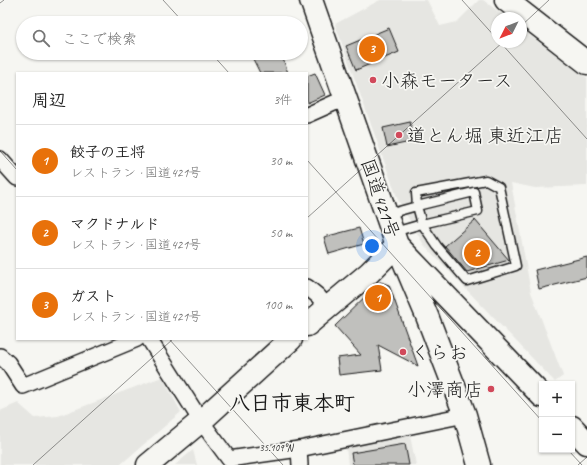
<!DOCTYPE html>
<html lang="ja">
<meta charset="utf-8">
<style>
:root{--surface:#fff;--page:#f6f6f6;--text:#222;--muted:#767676;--line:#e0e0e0;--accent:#111827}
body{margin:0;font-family:Caveat,"Klee One",sans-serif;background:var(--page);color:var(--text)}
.controls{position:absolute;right:12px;bottom:12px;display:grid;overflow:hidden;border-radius:0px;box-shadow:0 1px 3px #0004}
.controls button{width:36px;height:36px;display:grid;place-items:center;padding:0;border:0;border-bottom:1px solid var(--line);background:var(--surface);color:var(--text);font:20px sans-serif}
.compass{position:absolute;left:491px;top:12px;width:36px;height:36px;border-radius:50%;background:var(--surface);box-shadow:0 1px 3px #0004;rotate:228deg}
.you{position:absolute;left:372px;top:246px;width:14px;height:14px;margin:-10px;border:3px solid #fff;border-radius:50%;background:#1a73e8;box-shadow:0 0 0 6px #1a73e833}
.badge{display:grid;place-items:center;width:26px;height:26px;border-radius:50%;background:var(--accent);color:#fff;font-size:13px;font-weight:700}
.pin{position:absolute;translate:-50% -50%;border:2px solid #fff;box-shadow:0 1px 4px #0006}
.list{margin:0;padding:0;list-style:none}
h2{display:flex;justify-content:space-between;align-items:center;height:52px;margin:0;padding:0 16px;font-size:17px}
h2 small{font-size:13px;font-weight:400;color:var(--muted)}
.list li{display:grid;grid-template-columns:26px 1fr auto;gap:12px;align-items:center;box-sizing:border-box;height:72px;padding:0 16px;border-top:1px solid var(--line)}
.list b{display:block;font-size:15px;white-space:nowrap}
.list p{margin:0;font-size:13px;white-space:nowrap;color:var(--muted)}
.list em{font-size:13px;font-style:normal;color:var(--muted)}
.icon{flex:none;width:22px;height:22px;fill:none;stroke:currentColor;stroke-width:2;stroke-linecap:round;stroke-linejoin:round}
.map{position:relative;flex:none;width:587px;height:465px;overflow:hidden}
.search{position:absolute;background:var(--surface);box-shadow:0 1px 3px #0004;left:16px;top:16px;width:292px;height:44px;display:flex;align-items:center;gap:10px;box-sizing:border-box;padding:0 14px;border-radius:22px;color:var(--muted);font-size:15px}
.panel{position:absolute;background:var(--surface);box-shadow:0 1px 3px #0004;left:16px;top:72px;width:292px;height:268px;border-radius:0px}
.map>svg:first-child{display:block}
.built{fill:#e6e6e2}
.building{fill:#c0c0bd;stroke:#1c1c1c}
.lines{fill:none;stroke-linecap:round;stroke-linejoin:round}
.lane-casing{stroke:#1c1c1c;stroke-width:11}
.street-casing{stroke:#1c1c1c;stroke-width:18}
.secondary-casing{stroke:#1c1c1c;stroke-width:25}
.highway-casing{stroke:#1c1c1c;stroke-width:25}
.lane{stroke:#f6f6f2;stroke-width:8}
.street{stroke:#f6f6f2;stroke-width:15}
.secondary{stroke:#f6f6f2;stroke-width:22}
.highway{stroke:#f6f6f2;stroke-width:22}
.ticks{fill:none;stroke:#1c1c1c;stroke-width:1;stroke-opacity:0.45}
.poi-dot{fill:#d1495b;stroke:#f6f6f2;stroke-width:1.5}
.labels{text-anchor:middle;stroke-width:3.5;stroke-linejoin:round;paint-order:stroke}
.poi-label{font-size:19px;fill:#1c1c1c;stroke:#f6f6f2;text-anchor:start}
.street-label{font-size:19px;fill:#1c1c1c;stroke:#f6f6f2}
.quarter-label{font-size:21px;font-weight:bold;fill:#1c1c1c;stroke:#f6f6f2}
.ticks-label{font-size:10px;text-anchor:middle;fill:#1c1c1c;stroke:#f6f6f2;stroke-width:3.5;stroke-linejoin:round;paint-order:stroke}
</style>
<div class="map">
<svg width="587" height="465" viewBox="0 0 587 465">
<rect width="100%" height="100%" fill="#f6f6f2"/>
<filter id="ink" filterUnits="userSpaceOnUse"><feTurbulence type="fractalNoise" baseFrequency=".025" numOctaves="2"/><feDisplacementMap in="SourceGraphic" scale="8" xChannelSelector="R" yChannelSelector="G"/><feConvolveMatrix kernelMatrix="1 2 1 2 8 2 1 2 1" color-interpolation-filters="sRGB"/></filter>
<g filter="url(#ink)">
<!-- built -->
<g class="built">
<polygon points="380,0 427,0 440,26 457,22 479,0 483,0 507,18 497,18 497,42 521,42 521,29 587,78 587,186 535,188 511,183 531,292 563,376 555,382 424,245 398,200 335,24"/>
<polygon points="162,377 181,412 120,465 0,465 0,411 18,403 35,418 58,416"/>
<polygon points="409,431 416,465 348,465 346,446"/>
<polygon points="193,450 197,465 175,465"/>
</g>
<!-- building -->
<g class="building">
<polygon points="389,28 399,52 356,70 346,46"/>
<polygon points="250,53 281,53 288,73 260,73"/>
<polygon points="315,73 325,95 307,103 307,76"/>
<polygon points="410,122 415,141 387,147 383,128"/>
<polygon points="475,220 509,260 467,272 445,246"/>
<polygon points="359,228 364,244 329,254 324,237"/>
<polygon points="587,257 587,277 539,289 535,270"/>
<polygon points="380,282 389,285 418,366 378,345 382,370 339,375 337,358 361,355 335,326"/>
<polygon points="405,444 409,465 353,465 351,453"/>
</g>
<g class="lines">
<defs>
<polyline id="lane" points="387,216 399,211 417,206 416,193 486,180 499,187 516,266 467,281 437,246 422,224 417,206 474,192 478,211 422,224 394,232"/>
<g id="street">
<polyline points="307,115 334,103 347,100"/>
<polyline points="0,159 17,178"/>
<polyline points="307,287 318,296 327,307"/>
<polyline points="149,339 201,421 229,459 299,449 465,415"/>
<polyline points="0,356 8,363 23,386 137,339"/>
<polyline points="299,449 300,465"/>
</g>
<g id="secondary">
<polyline points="506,0 587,63"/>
<polyline points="307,325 369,273 397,245 427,316 465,415 479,465"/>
<polyline points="148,465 201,421 291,339"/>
</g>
<g id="highway">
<polyline points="311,0 397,245 542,396"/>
<polyline points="572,427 587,443"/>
</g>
</defs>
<!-- lane casing -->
<use href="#lane" class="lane-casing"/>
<!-- street casing -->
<use href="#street" class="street-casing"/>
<!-- secondary casing -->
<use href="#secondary" class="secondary-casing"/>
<!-- highway casing -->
<use href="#highway" class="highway-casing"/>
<!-- lane -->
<use href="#lane" class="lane"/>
<!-- street -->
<use href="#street" class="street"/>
<!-- secondary -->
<use href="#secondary" class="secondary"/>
<!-- highway -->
<use href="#highway" class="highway"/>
</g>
</g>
<!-- ticks -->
<path class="ticks" d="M163 0 184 23M462 0 497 39M0 3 4 0M521 26 549 0M500 42 587 139M211 53 229 73M0 151 17 170M307 160 542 421M307 218 503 42M169 339 283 465M568 450 582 465M33 465 173 339M578 465 587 457"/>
<!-- markers -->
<g class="poi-dot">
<circle cx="373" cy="80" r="4"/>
<circle cx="399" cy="135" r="4"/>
<circle cx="403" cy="352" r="4"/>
<circle cx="491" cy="389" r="4"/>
</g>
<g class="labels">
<!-- poi labels -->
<g class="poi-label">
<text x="381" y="87">小森モータース</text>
<text x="407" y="142">道とん堀 東近江店</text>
<text x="411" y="359">くらお</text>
<text x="483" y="396" text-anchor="end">小澤商店</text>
</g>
<!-- street labels -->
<g class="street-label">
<text transform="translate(381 198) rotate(71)" y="7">国道421号</text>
</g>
<!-- quarter labels -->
<g class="quarter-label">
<text x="292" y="410">八日市東本町</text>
</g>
</g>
<g class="ticks-label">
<text x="276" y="451">35.109°N</text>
</g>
</svg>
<div class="controls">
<button>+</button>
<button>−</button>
</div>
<svg class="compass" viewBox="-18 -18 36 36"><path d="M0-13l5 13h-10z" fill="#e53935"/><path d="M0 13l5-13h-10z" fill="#767676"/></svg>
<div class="you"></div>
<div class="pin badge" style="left:378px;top:298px;background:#e8710a">1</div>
<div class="pin badge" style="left:477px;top:253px;background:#e8710a">2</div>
<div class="pin badge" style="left:372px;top:49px;background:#e8710a">3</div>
<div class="search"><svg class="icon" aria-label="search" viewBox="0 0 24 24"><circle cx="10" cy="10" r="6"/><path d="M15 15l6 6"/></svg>ここで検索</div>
<section class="panel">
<h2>周辺<small>3件</small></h2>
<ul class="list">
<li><span class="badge" style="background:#e8710a">1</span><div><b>餃子の王将</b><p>レストラン · 国道421号</p></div><em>30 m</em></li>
<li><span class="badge" style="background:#e8710a">2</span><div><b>マクドナルド</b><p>レストラン · 国道421号</p></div><em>50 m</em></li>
<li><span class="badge" style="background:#e8710a">3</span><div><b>ガスト</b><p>レストラン · 国道421号</p></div><em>100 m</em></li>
</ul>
</section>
</div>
